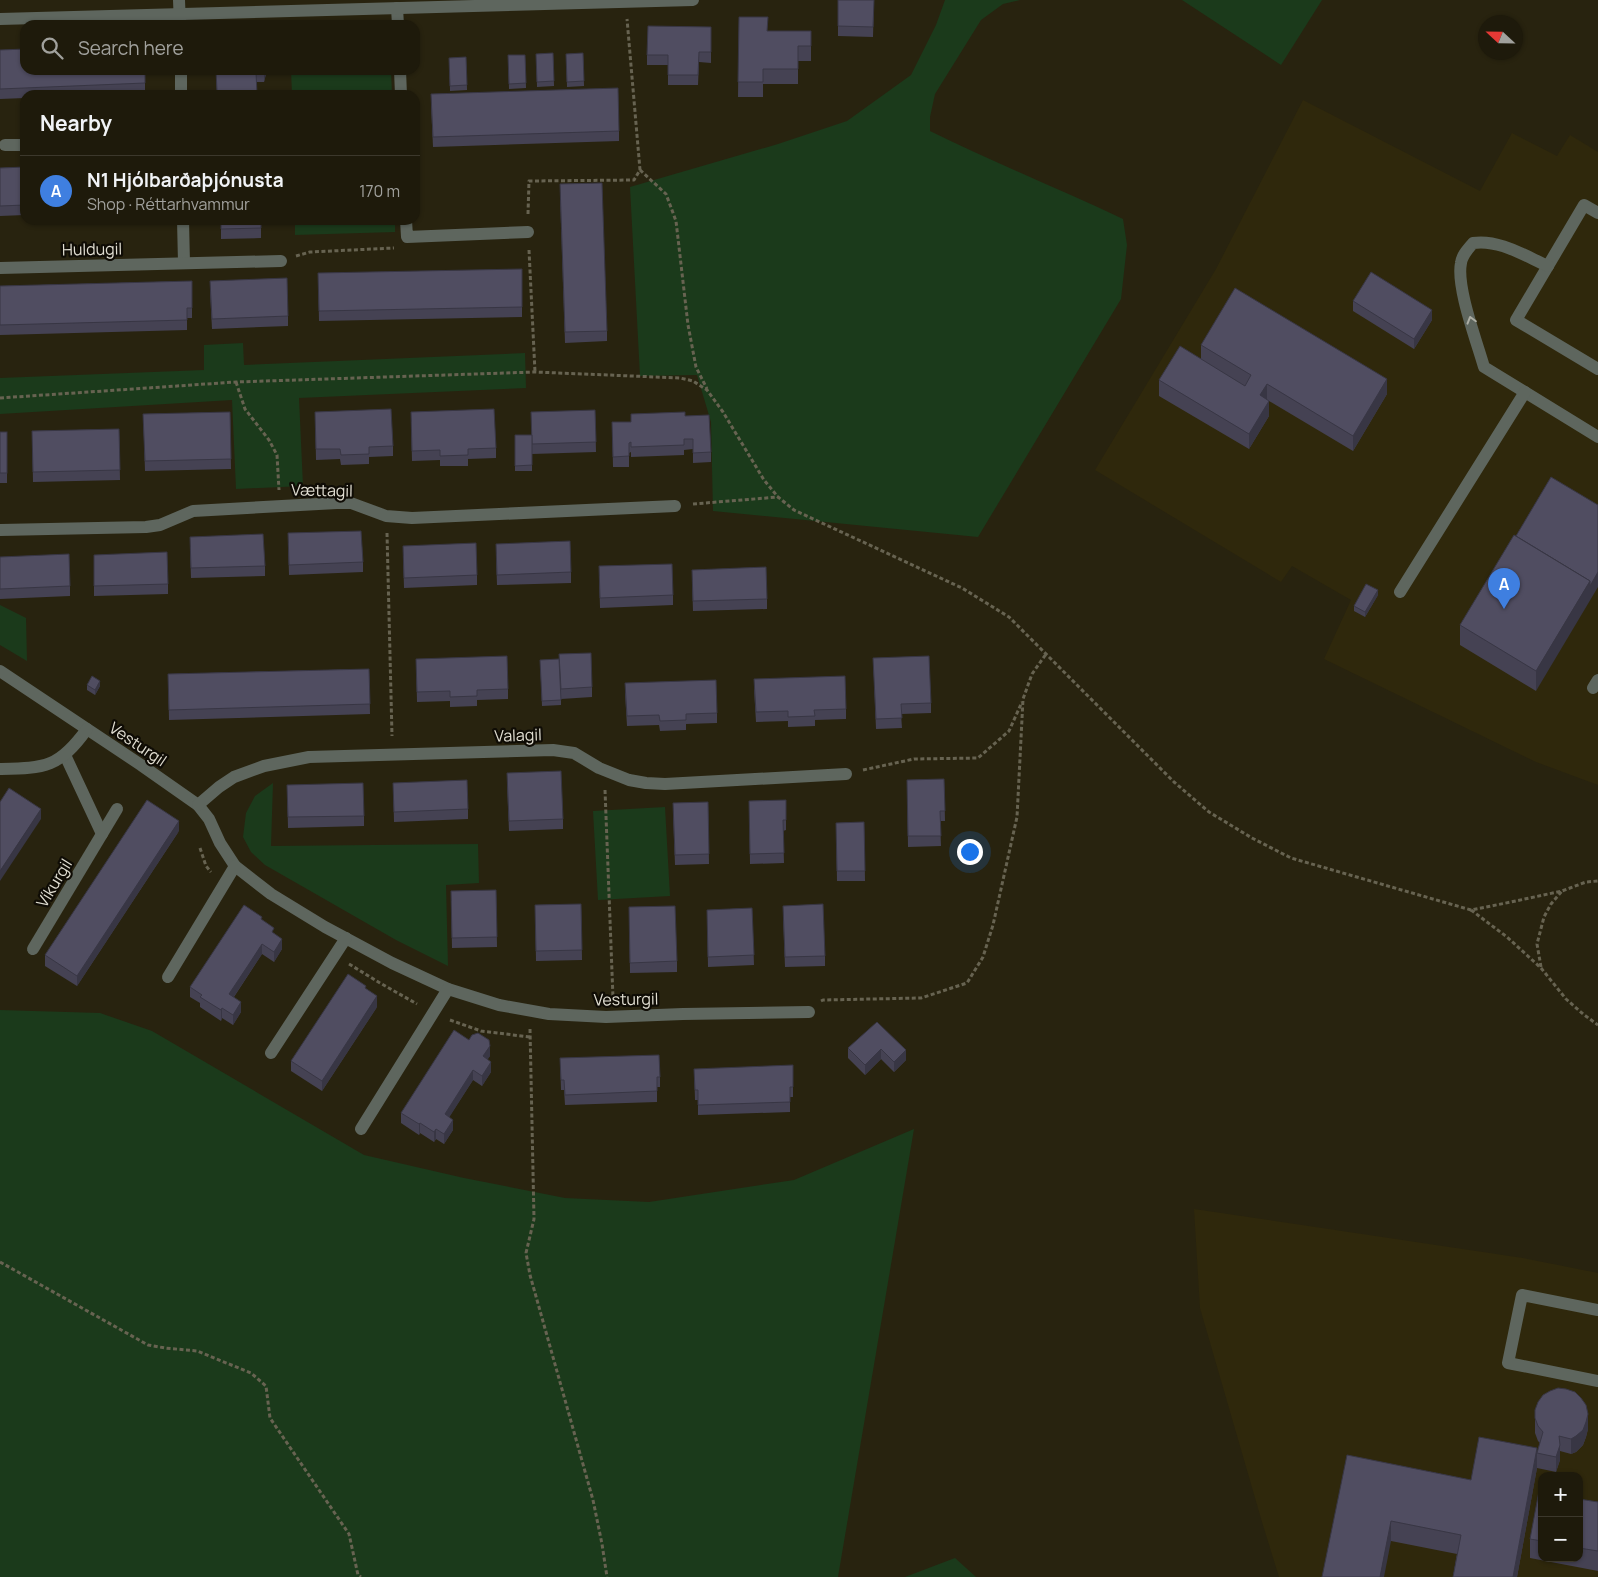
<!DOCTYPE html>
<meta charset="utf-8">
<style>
:root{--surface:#1e1a0b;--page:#262314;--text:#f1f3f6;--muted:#a1a19d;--line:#3c382c;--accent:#f2a17e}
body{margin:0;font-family:Manrope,sans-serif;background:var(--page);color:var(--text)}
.controls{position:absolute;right:15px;bottom:15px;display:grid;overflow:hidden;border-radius:10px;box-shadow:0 1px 4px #0004}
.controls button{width:45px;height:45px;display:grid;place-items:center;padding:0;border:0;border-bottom:1px solid var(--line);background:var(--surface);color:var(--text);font:25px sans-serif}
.compass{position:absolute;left:1478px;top:15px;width:45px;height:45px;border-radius:50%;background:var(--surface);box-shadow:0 1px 4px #0004;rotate:292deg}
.you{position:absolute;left:969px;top:851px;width:18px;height:18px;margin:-12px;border:4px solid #fff;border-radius:50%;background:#1a73e8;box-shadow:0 0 0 8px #1a73e833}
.badge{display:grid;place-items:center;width:32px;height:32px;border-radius:50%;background:var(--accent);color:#fff;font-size:16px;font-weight:700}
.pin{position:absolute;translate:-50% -41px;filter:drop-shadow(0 1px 2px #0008)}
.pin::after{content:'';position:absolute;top:26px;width:18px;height:15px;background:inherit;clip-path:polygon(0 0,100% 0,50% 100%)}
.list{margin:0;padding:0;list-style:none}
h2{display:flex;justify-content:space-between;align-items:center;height:65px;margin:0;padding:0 20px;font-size:21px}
h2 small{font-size:16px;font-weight:400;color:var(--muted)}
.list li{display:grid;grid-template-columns:32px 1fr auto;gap:15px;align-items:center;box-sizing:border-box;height:70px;padding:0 20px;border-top:1px solid var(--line)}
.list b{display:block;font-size:19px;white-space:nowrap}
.list p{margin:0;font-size:16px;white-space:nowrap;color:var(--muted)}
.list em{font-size:16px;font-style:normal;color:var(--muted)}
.icon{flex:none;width:28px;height:28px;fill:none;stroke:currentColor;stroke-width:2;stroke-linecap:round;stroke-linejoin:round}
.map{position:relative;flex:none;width:1598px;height:1577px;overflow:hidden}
.search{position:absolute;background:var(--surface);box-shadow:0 1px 4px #0004;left:20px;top:20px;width:400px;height:55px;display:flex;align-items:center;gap:12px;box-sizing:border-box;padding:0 18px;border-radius:15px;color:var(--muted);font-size:19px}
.panel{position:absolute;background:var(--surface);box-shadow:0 1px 4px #0004;left:20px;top:90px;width:400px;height:135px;border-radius:15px}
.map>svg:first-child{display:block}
.built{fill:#2f280c;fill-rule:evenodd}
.green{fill:#1b3a1b}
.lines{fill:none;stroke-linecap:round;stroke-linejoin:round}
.path{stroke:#676351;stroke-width:3;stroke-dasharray:4 2.5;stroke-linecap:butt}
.minor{stroke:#5e665e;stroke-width:12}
.wall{fill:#454253}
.shaded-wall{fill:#383644}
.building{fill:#504d61;stroke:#383644}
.oneway{stroke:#adaea4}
.labels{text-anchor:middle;stroke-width:4.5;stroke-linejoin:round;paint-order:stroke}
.street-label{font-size:16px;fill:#e1ded2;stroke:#0f0c05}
</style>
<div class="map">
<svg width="1598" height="1577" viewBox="0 0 1598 1577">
<rect width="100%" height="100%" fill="#28230f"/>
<!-- built -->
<g class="built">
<polygon points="1303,100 1480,191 1512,133 1557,156 1570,135 1598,152 1598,785 1536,762 1324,659 1351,600 1292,566 1281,582 1095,470 1216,269"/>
<path d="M1194 1209 1523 1258 1598 1273V1577H1279L1262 1522 1200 1308ZM1542 1476H1579V1558H1542Z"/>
</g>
<!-- green -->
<g class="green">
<path d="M945 0H1020L1003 4 981 20 935 94 930 117V131C993 162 1059 189 1123 219L1127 245 1121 299 978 537 713 511 711 422 697 375 640 376 630 187 778 144 847 121 911 75 936 25Z"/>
<polygon points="1182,0 1322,0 1281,65"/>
<polygon points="291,70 391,70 392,95 292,95"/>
<polygon points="295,220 395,220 395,232 295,235"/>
<polygon points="243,343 244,365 525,353 526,388 299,398 303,486 236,489 232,400 0,414 0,378 204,370 204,345"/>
<polygon points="0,605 26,618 27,661 0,645"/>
<polygon points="273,783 271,846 478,844 479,883 446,885 448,966 396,940 265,865 251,852 243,837 246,813 255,796"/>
<polygon points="665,807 670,896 598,900 593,811"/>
<polygon points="0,1010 100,1013 152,1031 364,1155 464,1178 565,1198 649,1202 794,1180 914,1129 838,1577 0,1577"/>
<polygon points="955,1558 976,1577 905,1577"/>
</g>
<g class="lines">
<!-- path -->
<g class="path">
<polyline points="640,170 666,194 676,221 688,325 696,367 707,389"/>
<polyline points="528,214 529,181 634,180 640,170 627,19"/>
<polyline points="529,250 535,372"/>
<polyline points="296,256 310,252 394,248"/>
<polyline points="236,382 245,409 269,440 277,455 279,490"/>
<polyline points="0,398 236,382 535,372 680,378 693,381 707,390 723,412 764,480 778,497 794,510 962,588 1009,617 1174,782 1209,812 1252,838 1291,858 1471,910 1511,902 1562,891 1586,882 1598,881"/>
<polyline points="693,504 778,497"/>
<polyline points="387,533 392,736"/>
<polyline points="863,770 914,759 978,758 1009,731 1022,702"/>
<polyline points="605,790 613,998"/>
<polyline points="200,848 206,866 211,872"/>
<polyline points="1471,910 1507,937 1541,968 1566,999 1583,1014 1598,1025"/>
<polyline points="349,964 380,983 417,1004"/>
<polyline points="1541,967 1537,944 1544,917 1551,904 1562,891"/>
<polyline points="821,1001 823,1000 921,998 967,983 983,957 993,925 1017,817 1023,699 1032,674 1046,654"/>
<polyline points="450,1020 481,1031 530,1037"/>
<polyline points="530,1029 534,1219 526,1253 530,1275 593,1500 602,1544 607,1577"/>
<polyline points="0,1262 148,1345 165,1348 197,1351 251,1373 266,1386 270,1418 349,1534 358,1575 361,1577"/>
</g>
<!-- minor -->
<g class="minor">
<polyline points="179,0 180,25"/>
<polyline points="397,8 398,25"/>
<polyline points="0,19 693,0"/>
<polyline points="181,70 181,95"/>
<polyline points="400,70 401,95"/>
<polyline points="5,145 25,145"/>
<polyline points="1598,213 1584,205 1516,320 1598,369"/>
<polyline points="183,220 184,263"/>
<polyline points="406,220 407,237 528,232"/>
<path d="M1548 266C1525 256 1499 239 1473 243 1468 249 1462 255 1461 263 1456 287 1477 342 1484 367L1598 437"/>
<polyline points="0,268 281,261"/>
<polyline points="0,530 146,527 160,525 193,511 337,503 351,503 386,516 412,518 675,506"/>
<polyline points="1400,592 1525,392"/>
<polyline points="0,671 141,765 198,805 209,819 220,843 235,866 271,894 325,927 392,963 448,989 499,1005 549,1014 606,1017 683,1014 809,1012"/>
<polyline points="1593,688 1598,680"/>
<polyline points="65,755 102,834"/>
<path d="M0 769C45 768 59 768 87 729"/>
<polyline points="198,805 219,787 234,777 264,766 309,757 553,750 574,753 599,768 629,780 646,783 665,784 846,774"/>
<polyline points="33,949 117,809"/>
<polyline points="168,977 235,866"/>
<polyline points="271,1053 346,938"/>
<polyline points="361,1129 448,989"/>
<polyline points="1598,1310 1522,1295 1508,1363 1598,1381"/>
</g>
</g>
<!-- wall -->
<g class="wall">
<polygon points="838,0 874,0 873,37 838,36"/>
<polygon points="739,17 768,31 811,31 811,61 798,61 798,84 763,84 763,97 738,97"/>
<polygon points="711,27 711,63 699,62 698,85 668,85 668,65 647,65 647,55"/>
<polygon points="0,50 145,70 145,93 99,95 25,95 25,98 0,99"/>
<polygon points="553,53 554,86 537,87 536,54"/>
<polygon points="583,53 584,86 567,87 566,54"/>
<polygon points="508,55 525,55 526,88 509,89"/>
<polygon points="466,57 467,90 450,91 449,58"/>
<polygon points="216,70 267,70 264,82 257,82 257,95 217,95"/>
<polygon points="431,104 619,131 619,141 433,147"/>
<polygon points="25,167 25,215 0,216 0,168"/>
<polygon points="560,195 607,331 607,341 565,343"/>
<polygon points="221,220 261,220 261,238 221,239"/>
<polygon points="318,273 522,307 522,317 319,321"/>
<polygon points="192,281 192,318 187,318 187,330 0,335 0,286"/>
<polygon points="210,291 288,316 288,326 212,329"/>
<polygon points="1353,301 1432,320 1414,349 1353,311"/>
<polygon points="1201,345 1387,394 1353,451 1269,401 1269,416 1249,449 1159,396 1159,380 1201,359"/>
<polygon points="595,410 596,452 532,454 532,471 515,471 515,440 532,435"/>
<polygon points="230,412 231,469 145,471 143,414"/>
<polygon points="315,412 393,446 393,456 369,457 369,464 341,465 340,459 316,460"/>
<polygon points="685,416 711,452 711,462 693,463 693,449 684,450 684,455 631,457 631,452 629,453 629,467 613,467 612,422 631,422"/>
<polygon points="411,422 496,448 496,458 468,459 468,466 440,466 440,460 412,461"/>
<polygon points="119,429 120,480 33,482 32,431"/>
<rect x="0" y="432" width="7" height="51"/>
<polygon points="1551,477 1536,691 1460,645 1460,625 1516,536"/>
<polygon points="288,543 363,562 363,572 289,575"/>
<polygon points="190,547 265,566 265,576 191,578"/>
<polygon points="496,554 571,572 571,583 497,585"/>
<polygon points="94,555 168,584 168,594 94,596"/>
<polygon points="403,556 477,575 477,585 404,588"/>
<polygon points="0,557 70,586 70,596 0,599"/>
<polygon points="599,576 673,595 673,605 600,608"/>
<polygon points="692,580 767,599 767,609 693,611"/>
<polygon points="1378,595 1365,617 1354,611 1354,606"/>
<polygon points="873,658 931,703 931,713 901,714 902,728 876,729"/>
<polygon points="416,659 508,689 508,699 477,700 477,706 450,707 450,701 417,702"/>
<polygon points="540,660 592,687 592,697 561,699 561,705 542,706"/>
<polygon points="369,669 370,714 169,720 168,674"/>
<polygon points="87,685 100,686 95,695 87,690"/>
<polygon points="754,689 846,709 846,719 815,720 815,726 788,727 788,721 756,722"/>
<polygon points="625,693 717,713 717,723 686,724 686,730 660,731 659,725 627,726"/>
<polygon points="944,779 945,821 940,821 941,846 908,847 907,780"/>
<polygon points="393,783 468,809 468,819 394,822"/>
<polygon points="507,783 563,819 563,829 509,831"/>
<polygon points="287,785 364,816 364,826 288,828"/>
<polygon points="786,800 786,830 783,831 784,863 750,864 749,801"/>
<polygon points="708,802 709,864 675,865 673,813"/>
<polygon points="864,822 865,881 837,881 836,823"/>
<polygon points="179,831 77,986 45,966 45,955"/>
<polygon points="496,890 497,947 452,948 451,901"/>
<polygon points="581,904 582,960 536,961 535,905"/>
<polygon points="629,907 677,961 677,972 630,973"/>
<polygon points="752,908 754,965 708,967 707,910"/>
<polygon points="783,916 825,956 825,966 785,967"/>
<polygon points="274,933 282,949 274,962 262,954 249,974 234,997 241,1012 233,1025 222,1018 221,1021 200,1007 200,1003 190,997 190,987"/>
<polygon points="377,1007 322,1091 291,1071 291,1061"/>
<polygon points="877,1022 906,1060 894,1072 881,1059 865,1075 848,1058 848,1048"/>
<polygon points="469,1040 490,1056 487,1059 491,1072 482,1086 473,1080 449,1117 453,1130 444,1144 436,1139 434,1142 420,1133 419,1135 401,1123 401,1113"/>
<polygon points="560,1058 660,1077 660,1087 657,1087 657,1102 565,1105 564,1090 561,1090"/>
<polygon points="694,1069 793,1087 793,1097 790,1097 790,1112 698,1115 698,1100 695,1100"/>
<polygon points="1535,1410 1588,1429 1586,1437 1583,1445 1576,1452 1571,1454 1560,1451 1560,1460 1556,1472 1537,1468 1517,1577 1453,1577 1457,1554 1391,1541 1347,1455 1471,1480 1537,1453 1540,1443 1538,1441 1535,1433"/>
<polygon points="1542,1492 1542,1558 1579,1558 1579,1499 1598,1502 1598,1571 1530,1558 1530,1539"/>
</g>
<!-- shaded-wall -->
<g class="shaded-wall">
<polygon points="264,70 267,70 264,82"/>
<polygon points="1432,310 1432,320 1414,349 1414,339"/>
<polygon points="1387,379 1387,394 1353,451 1353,436"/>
<polygon points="1267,384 1267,400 1260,395"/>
<polygon points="1269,401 1269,416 1249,449 1249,434"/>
<polygon points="1598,572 1598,587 1536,691 1536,671 1590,581"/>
<polygon points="1378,590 1378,595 1365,617 1365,612"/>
<polygon points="100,681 100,686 95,695 95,690"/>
<polygon points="41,809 41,819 0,881 0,871"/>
<polygon points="179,821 179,831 77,986 77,976"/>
<polygon points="282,939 282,949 274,962 274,952"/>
<polygon points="262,944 262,954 229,1004 229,994"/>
<polygon points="377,996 377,1007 322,1091 322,1081"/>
<polygon points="241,1002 241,1012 233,1025 233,1015"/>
<polygon points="222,1008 222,1018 221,1021 221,1010"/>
<polygon points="490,1046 490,1056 483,1067 483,1056"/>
<polygon points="881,1049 881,1059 865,1075 865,1065"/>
<polygon points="906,1050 906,1060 894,1072 894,1062"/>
<polygon points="491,1062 491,1072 482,1086 482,1076"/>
<polygon points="473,1070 473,1080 445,1124 445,1114"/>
<polygon points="453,1120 453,1130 444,1144 444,1134"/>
<polygon points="420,1123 420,1133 419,1135 419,1124"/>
<polygon points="436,1129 436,1139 434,1142 434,1132"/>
<polygon points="1588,1414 1588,1429 1586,1437 1583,1445 1576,1452 1571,1454 1571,1439"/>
<polygon points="1560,1445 1560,1460 1556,1472 1556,1457"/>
<polygon points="1537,1448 1537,1468 1517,1577 1513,1577"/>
<polygon points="1391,1521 1391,1541 1384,1577 1380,1577"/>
</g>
<!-- building -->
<g class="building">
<polygon points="838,0 874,0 873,27 838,26"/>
<polygon points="739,17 768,17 767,31 811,31 811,46 798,46 798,69 763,69 763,82 738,82"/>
<polygon points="648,26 711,27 711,52 699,52 698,75 668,75 668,55 647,55"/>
<polygon points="25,49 25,70 145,70 145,83 0,89 0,50"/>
<polygon points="553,53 554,81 537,82 536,54"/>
<polygon points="583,53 584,81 567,82 566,54"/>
<polygon points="508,55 525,55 526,83 509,84"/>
<polygon points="466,57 467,85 450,86 449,58"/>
<polygon points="216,70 264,70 264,71 256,72 257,95 224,95 224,91 217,91"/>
<polygon points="618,88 619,131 433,137 431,94"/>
<polygon points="25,167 25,205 0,206 0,168"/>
<polygon points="602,183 607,331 565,332 560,184"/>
<polygon points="221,220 261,220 261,228 221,229"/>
<polygon points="522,269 522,307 319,311 318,273"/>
<polygon points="1371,272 1432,310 1414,339 1353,301"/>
<polygon points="287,278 288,316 212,319 210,281"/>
<polygon points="192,281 192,308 187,308 187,320 0,325 0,286"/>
<polygon points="1235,288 1387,379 1353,436 1267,384 1260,395 1269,401 1249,434 1159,380 1180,346 1245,386 1251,375 1201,345"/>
<polygon points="391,409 393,446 369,447 369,454 341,455 340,449 316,449 315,412"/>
<polygon points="494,409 496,448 468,449 468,455 440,456 440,450 412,451 411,412"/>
<polygon points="595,410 596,442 532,444 531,412"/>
<polygon points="230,412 231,459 145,461 143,414"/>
<polygon points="685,412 685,416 709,415 711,452 693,453 693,439 684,439 684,445 631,447 631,442 629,443 629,456 613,457 612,422 631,422 631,414"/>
<polygon points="119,429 120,470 33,472 32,431"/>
<rect x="0" y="432" width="7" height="41"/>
<polygon points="515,435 532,435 532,465 515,466"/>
<polygon points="1551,477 1598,505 1598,572 1590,586 1590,581 1516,536"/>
<polygon points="361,531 363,562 289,565 288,533"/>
<polygon points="263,534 265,566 191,568 190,537"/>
<polygon points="1514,535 1590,581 1536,671 1460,625"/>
<polygon points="570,541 571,572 497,575 496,544"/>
<polygon points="476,543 477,575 404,578 403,546"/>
<polygon points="167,552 168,584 94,586 94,555"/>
<polygon points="69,554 70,586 0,589 0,557"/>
<polygon points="672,564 673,595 600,598 599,566"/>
<polygon points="766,567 767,599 693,601 692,570"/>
<polygon points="1366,584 1378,590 1365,612 1354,606"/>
<polygon points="591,653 592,687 561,689 559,654"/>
<polygon points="507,656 508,689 477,690 477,696 450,697 450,691 417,692 416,659"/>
<polygon points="929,656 931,703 901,704 902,718 876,719 873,658"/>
<polygon points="559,659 561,700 542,701 540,660"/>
<polygon points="369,669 370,704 169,710 168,674"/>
<polygon points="92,676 100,681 95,690 87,685"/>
<polygon points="845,676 846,709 814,710 815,716 788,717 788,711 756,712 754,679"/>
<polygon points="716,680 717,713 686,714 686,720 660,721 659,715 627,716 625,683"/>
<polygon points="561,771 563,819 509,821 507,773"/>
<polygon points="944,779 945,811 940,811 941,836 908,836 907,780"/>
<polygon points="467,780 468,809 394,812 393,783"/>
<polygon points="363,783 364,816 288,817 287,785"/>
<polygon points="9,788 41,809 0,871 0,802"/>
<polygon points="147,800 179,821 77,976 45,955"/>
<polygon points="786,800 786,820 783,820 784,853 750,854 749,801"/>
<polygon points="708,802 709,854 675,855 673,803"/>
<polygon points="864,822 865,871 837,871 836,823"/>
<polygon points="496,890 497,937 452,938 451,891"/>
<polygon points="581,904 582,950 536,951 535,905"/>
<polygon points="823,904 825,956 785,957 783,906"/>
<polygon points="244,905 262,917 261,919 274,928 272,932 282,939 274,952 262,944 249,964 229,994 241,1002 233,1015 222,1008 221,1010 200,997 202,995 190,987"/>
<polygon points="675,906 677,961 630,963 629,907"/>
<polygon points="752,908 754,955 708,957 707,910"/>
<polygon points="348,974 366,986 365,988 377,996 322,1081 291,1061"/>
<polygon points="877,1022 906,1050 894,1062 881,1049 865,1065 848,1048"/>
<polygon points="454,1030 469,1040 472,1035 478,1033 489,1040 490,1046 483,1056 491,1062 482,1076 473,1070 445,1114 453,1120 444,1134 436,1129 434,1132 420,1123 419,1124 401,1113"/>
<polygon points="659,1055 660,1077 657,1077 657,1091 565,1095 564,1080 561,1080 560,1058"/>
<polygon points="793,1065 793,1087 790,1087 790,1102 698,1105 698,1090 695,1090 694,1069"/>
<polygon points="1558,1388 1566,1389 1575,1392 1581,1398 1586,1405 1588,1414 1586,1422 1583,1430 1576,1436 1571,1439 1559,1436 1560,1445 1556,1457 1537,1453 1543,1432 1538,1426 1535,1418 1535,1410 1538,1402 1543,1395 1550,1391"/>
<polygon points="1479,1437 1537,1448 1513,1577 1453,1577 1461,1535 1391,1521 1380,1577 1322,1577 1347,1455 1471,1480"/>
<polygon points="1539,1491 1542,1492 1542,1541 1530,1539"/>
<polygon points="1579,1499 1598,1502 1598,1551 1579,1548"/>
</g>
<!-- one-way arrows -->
<defs><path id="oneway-chevron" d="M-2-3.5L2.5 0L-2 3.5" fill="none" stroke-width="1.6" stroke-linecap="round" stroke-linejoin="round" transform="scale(1.25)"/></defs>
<use class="oneway" href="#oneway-chevron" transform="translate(1471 320) rotate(-106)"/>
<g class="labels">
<!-- street labels -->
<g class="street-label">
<text transform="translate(92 249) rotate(-1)" y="6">Huldugil</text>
<text transform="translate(322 490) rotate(1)" y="6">Vættagil</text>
<text transform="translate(518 735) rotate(-2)" y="6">Valagil</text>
<text transform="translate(138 744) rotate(34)" y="6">Vesturgil</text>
<text transform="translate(54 883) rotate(-59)" y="6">Víkurgil</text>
<text transform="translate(626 999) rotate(-1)" y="6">Vesturgil</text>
</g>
</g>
</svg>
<div class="controls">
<button>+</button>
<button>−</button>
</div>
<svg class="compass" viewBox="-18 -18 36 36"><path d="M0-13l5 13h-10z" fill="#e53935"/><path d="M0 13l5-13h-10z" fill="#a1a19d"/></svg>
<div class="you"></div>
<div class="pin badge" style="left:1504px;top:609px;background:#3f7fe0">A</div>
<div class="search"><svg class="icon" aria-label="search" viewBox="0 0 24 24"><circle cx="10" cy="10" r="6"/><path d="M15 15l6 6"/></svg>Search here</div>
<section class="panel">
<h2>Nearby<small></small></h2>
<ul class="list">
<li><span class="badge" style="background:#3f7fe0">A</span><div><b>N1 Hjólbarðaþjónusta</b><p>Shop · Réttarhvammur</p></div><em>170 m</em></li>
</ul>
</section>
</div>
